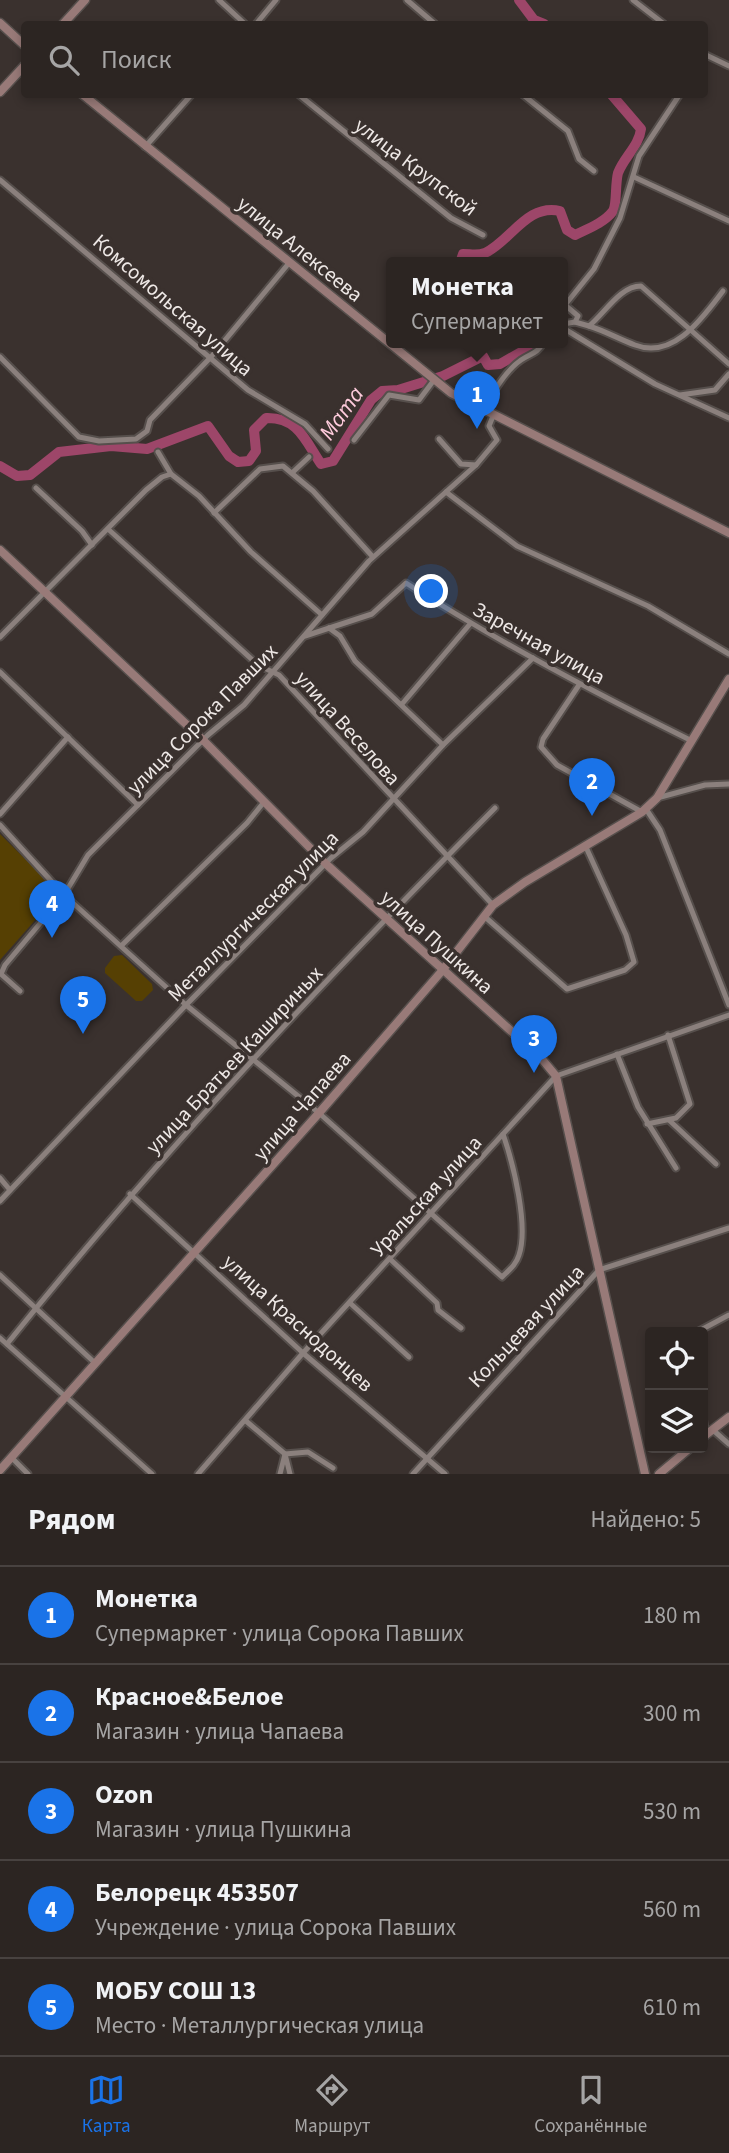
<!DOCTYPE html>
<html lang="ru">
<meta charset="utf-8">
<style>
:root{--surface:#2c2522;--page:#38312f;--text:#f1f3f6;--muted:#a6a5a5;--line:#484240;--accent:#1a73e8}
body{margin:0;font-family:"Source Sans 3",sans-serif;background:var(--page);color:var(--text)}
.controls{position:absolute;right:21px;bottom:21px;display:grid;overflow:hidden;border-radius:7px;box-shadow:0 4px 10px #0003}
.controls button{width:63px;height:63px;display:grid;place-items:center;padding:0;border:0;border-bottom:2px solid var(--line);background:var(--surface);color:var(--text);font:35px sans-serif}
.you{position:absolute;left:432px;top:592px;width:24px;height:24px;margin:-18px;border:5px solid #fff;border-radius:50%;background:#1a73e8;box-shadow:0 0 0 10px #1a73e833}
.badge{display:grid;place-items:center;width:46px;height:46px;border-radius:50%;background:var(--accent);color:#fff;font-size:23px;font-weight:700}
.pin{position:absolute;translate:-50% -58px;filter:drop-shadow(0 2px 4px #0008)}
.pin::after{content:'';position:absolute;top:37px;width:24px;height:21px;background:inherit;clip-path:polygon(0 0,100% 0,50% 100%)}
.popup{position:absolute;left:386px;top:257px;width:182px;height:91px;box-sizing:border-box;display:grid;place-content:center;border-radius:7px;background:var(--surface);filter:drop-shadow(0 2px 5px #0005);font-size:23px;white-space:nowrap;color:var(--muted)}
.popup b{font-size:26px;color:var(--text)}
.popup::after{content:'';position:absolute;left:50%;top:100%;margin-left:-14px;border:14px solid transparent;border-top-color:var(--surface)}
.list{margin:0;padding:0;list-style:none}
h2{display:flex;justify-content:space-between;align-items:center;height:91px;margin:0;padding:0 28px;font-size:30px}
h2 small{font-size:23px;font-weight:400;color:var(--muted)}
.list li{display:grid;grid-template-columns:46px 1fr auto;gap:21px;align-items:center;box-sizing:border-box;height:98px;padding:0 28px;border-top:2px solid var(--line)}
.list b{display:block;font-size:26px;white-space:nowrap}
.list p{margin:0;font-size:23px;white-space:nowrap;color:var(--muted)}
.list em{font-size:23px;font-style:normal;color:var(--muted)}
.icon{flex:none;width:38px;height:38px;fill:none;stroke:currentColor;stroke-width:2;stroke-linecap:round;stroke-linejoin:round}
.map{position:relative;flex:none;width:729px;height:1474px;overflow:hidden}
.search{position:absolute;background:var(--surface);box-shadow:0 4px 10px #0003;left:21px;right:21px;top:21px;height:77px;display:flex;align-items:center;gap:18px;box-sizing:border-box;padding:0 24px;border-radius:7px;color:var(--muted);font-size:26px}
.sheet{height:581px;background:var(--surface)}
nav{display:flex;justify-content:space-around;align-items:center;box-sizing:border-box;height:98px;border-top:2px solid var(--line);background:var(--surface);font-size:19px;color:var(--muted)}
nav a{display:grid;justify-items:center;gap:4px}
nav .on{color:var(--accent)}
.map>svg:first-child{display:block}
.park{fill:#564003}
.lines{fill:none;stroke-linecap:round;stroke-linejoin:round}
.river{stroke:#9d4669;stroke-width:10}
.street-casing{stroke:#564f4c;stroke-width:9}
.secondary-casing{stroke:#564f4c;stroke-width:11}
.street{stroke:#8b807d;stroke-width:5}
.secondary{stroke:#987a78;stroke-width:8}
.labels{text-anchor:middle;stroke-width:7;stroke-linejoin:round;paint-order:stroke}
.street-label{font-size:21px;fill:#eee8e6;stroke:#3a312e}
.water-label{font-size:23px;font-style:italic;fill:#fcd;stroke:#3a312e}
</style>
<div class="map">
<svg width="729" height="1474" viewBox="0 0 729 1474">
<rect width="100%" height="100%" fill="#3a312e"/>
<!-- park -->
<g class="park">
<polygon points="0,834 59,893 0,960"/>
<polygon points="122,955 152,984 153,990 142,1001 136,1001 105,973 105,968 114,956"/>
</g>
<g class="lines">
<!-- river -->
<g class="river">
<polyline points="519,0 534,20 544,24"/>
<path d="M460 263 463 254C471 254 477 256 485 253 510 242 527 203 560 211L567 230 575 235C587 229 604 223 613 211 617 205 615 184 618 173 624 157 639 146 641 129L611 94"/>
<path d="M0 466 17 476 30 475 59 452 111 446 147 449 208 426 229 456 238 462 249 461 256 451 254 430 266 418C298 417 305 440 321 464L333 461 371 400 382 391 398 390 443 376 483 356 488 365 500 364 537 343"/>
</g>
<defs>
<g id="street">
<polyline points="219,0 245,24"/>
<polyline points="407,0 435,24"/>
<polyline points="633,0 664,24"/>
<polyline points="256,24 276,0"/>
<polyline points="704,54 729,66"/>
<polyline points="298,94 451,218 483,235"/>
<polyline points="522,94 568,131 579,159 594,171"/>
<polyline points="145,147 192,94"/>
<polyline points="634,177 729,221"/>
<polyline points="0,180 248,390 305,424 328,449"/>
<polyline points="510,263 513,263"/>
<path d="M575 322 589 326C605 313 620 286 641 286L729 364"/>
<polyline points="563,324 575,322 578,316 565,305 594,269 620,218 639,156 680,94"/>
<path d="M589 326C605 331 619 339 635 345 674 360 703 317 723 291"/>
<polyline points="563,328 655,384 729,418"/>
<polyline points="0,357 79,437 99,441 136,439 147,431 150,420 211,357 289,263"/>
<polyline points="680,395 715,390 729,374"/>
<path d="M483 410C493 393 505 371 521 360 531 353 537 354 543 343"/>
<polyline points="439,439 461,464 476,465"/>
<polyline points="354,440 389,395 419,400 434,380"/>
<polyline points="158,452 171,474"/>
<polyline points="293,472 309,457"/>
<polyline points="36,488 82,531 92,545"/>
<polyline points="446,492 517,546 648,606 729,654"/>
<polyline points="214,513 260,469 283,466 313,491 373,557"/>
<polyline points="108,529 258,665 279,675 493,905"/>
<polyline points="329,628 340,636 355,661 443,745"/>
<path d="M305 636 372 614 406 583C498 642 593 692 690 740"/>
<polyline points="0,637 146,490 162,477 171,474 199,496 251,552 322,615"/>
<polyline points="0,672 138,805"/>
<polyline points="579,685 543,739 541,747 557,765 642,812"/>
<polyline points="402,704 470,624"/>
<polyline points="657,798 705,785 729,784"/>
<polyline points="646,809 660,830 729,1005"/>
<polyline points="0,814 68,737"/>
<path d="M0 825 64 895 186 1005 319 1113 502 1277C509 1270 516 1265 519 1255 529 1226 513 1163 503 1134"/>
<polyline points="484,916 567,989 625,970 634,962 626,935 585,845"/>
<polyline points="121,946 247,823 264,802"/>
<polyline points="20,991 1,974 5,965 64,895 88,855 208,735 244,705 369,561 476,465 497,440 489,426 493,416"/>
<polyline points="617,1054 638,1107 676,1168"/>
<polyline points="669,1120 716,1164"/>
<polyline points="647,1124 676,1118 690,1104 668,1035"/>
<polyline points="0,1178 10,1190"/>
<polyline points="130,1194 303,1353 445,1474"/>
<polyline points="0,1201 186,1005 331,858 363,832 443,745 533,658"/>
<polyline points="390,1259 437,1303 438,1310 461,1328"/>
<polyline points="0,1275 95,1363"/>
<polyline points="350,1303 409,1357"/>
<polyline points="697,1332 729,1315"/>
<polyline points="0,1338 152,1474"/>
<path d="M7 1344C158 1156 325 979 495 808"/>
<polyline points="703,1417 706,1435"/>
<polyline points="246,1421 285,1454 290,1474"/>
<polyline points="713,1430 729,1444"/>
<polyline points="11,1457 28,1474"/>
<polyline points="198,1474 303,1353 556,1076 729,1015"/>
<polyline points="280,1474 285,1454 308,1452 333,1468"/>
<polyline points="413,1474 599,1270 729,1228"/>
</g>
<g id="secondary">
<polyline points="0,23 24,45"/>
<polyline points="63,24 85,0"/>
<polyline points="0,92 24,66"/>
<polyline points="82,94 451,393 729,533"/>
<polyline points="0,550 203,740 326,864 541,1058 556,1076 645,1474"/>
<polyline points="703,1437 729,1417"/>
<polyline points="0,1470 319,1113 441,972 493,905 525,882 642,812 657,798 729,679"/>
<polyline points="659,1474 690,1448"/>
</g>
</defs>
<!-- street casing -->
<use href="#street" class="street-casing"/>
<!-- secondary casing -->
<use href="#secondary" class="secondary-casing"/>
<!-- street -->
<use href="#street" class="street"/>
<!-- secondary -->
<use href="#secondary" class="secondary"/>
</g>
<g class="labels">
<!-- street labels -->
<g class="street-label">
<text transform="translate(416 167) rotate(37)" y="7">улица Крупской</text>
<text transform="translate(300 249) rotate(39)" y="7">улица Алексеева</text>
<text transform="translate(173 305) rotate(41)" y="7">Комсомольская улица</text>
<text transform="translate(539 643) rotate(29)" y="7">Заречная улица</text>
<text transform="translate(202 719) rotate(-45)" y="7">улица Сорока Павших</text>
<text transform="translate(348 728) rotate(48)" y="7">улица Веселова</text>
<text transform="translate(253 916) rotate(-45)" y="7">Металлургическая улица</text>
<text transform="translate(437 942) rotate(42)" y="7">улица Пушкина</text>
<text transform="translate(234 1060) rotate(-47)" y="7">улица Братьев Кашириных</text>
<text transform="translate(302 1106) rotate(-49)" y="7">улица Чапаева</text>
<text transform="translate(426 1196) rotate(-48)" y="7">Уральская улица</text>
<text transform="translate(298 1323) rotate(42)" y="7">улица Краснодонцев</text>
<text transform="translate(526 1326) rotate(-47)" y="7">Кольцевая улица</text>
</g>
<!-- water labels -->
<g class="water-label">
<text transform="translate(341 413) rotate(-55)" y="8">Мата</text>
</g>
</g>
</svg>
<div class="controls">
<button><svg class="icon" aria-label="locate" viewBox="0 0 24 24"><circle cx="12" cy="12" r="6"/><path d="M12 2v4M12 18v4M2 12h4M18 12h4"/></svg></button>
<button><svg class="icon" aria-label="layers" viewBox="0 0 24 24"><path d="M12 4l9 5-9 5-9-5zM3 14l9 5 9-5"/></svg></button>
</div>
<div class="you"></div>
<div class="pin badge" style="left:477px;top:429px">1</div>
<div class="popup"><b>Монетка</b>Супермаркет</div>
<div class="pin badge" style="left:592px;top:816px">2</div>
<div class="pin badge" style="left:534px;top:1073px">3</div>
<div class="pin badge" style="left:52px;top:938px">4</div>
<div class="pin badge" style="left:83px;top:1034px">5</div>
<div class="search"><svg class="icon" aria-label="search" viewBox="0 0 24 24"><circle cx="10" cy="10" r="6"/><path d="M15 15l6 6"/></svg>Поиск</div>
</div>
<section class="sheet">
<h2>Рядом<small>Найдено: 5</small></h2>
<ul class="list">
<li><span class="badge">1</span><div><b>Монетка</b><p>Супермаркет · улица Сорока Павших</p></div><em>180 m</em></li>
<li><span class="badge">2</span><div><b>Красное&amp;Белое</b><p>Магазин · улица Чапаева</p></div><em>300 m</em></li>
<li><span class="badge">3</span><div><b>Ozon</b><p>Магазин · улица Пушкина</p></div><em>530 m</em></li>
<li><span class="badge">4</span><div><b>Белорецк 453507</b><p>Учреждение · улица Сорока Павших</p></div><em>560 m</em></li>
<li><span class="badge">5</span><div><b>МОБУ СОШ 13</b><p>Место · Металлургическая улица</p></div><em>610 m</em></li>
</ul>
</section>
<nav>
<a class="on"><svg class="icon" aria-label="map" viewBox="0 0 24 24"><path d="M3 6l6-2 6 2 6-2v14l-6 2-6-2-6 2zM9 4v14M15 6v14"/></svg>Карта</a>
<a><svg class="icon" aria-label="directions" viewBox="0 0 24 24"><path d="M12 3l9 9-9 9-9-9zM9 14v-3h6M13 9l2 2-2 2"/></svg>Маршрут</a>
<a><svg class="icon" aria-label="saved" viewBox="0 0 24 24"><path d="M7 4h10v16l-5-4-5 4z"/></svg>Сохранённые</a>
</nav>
